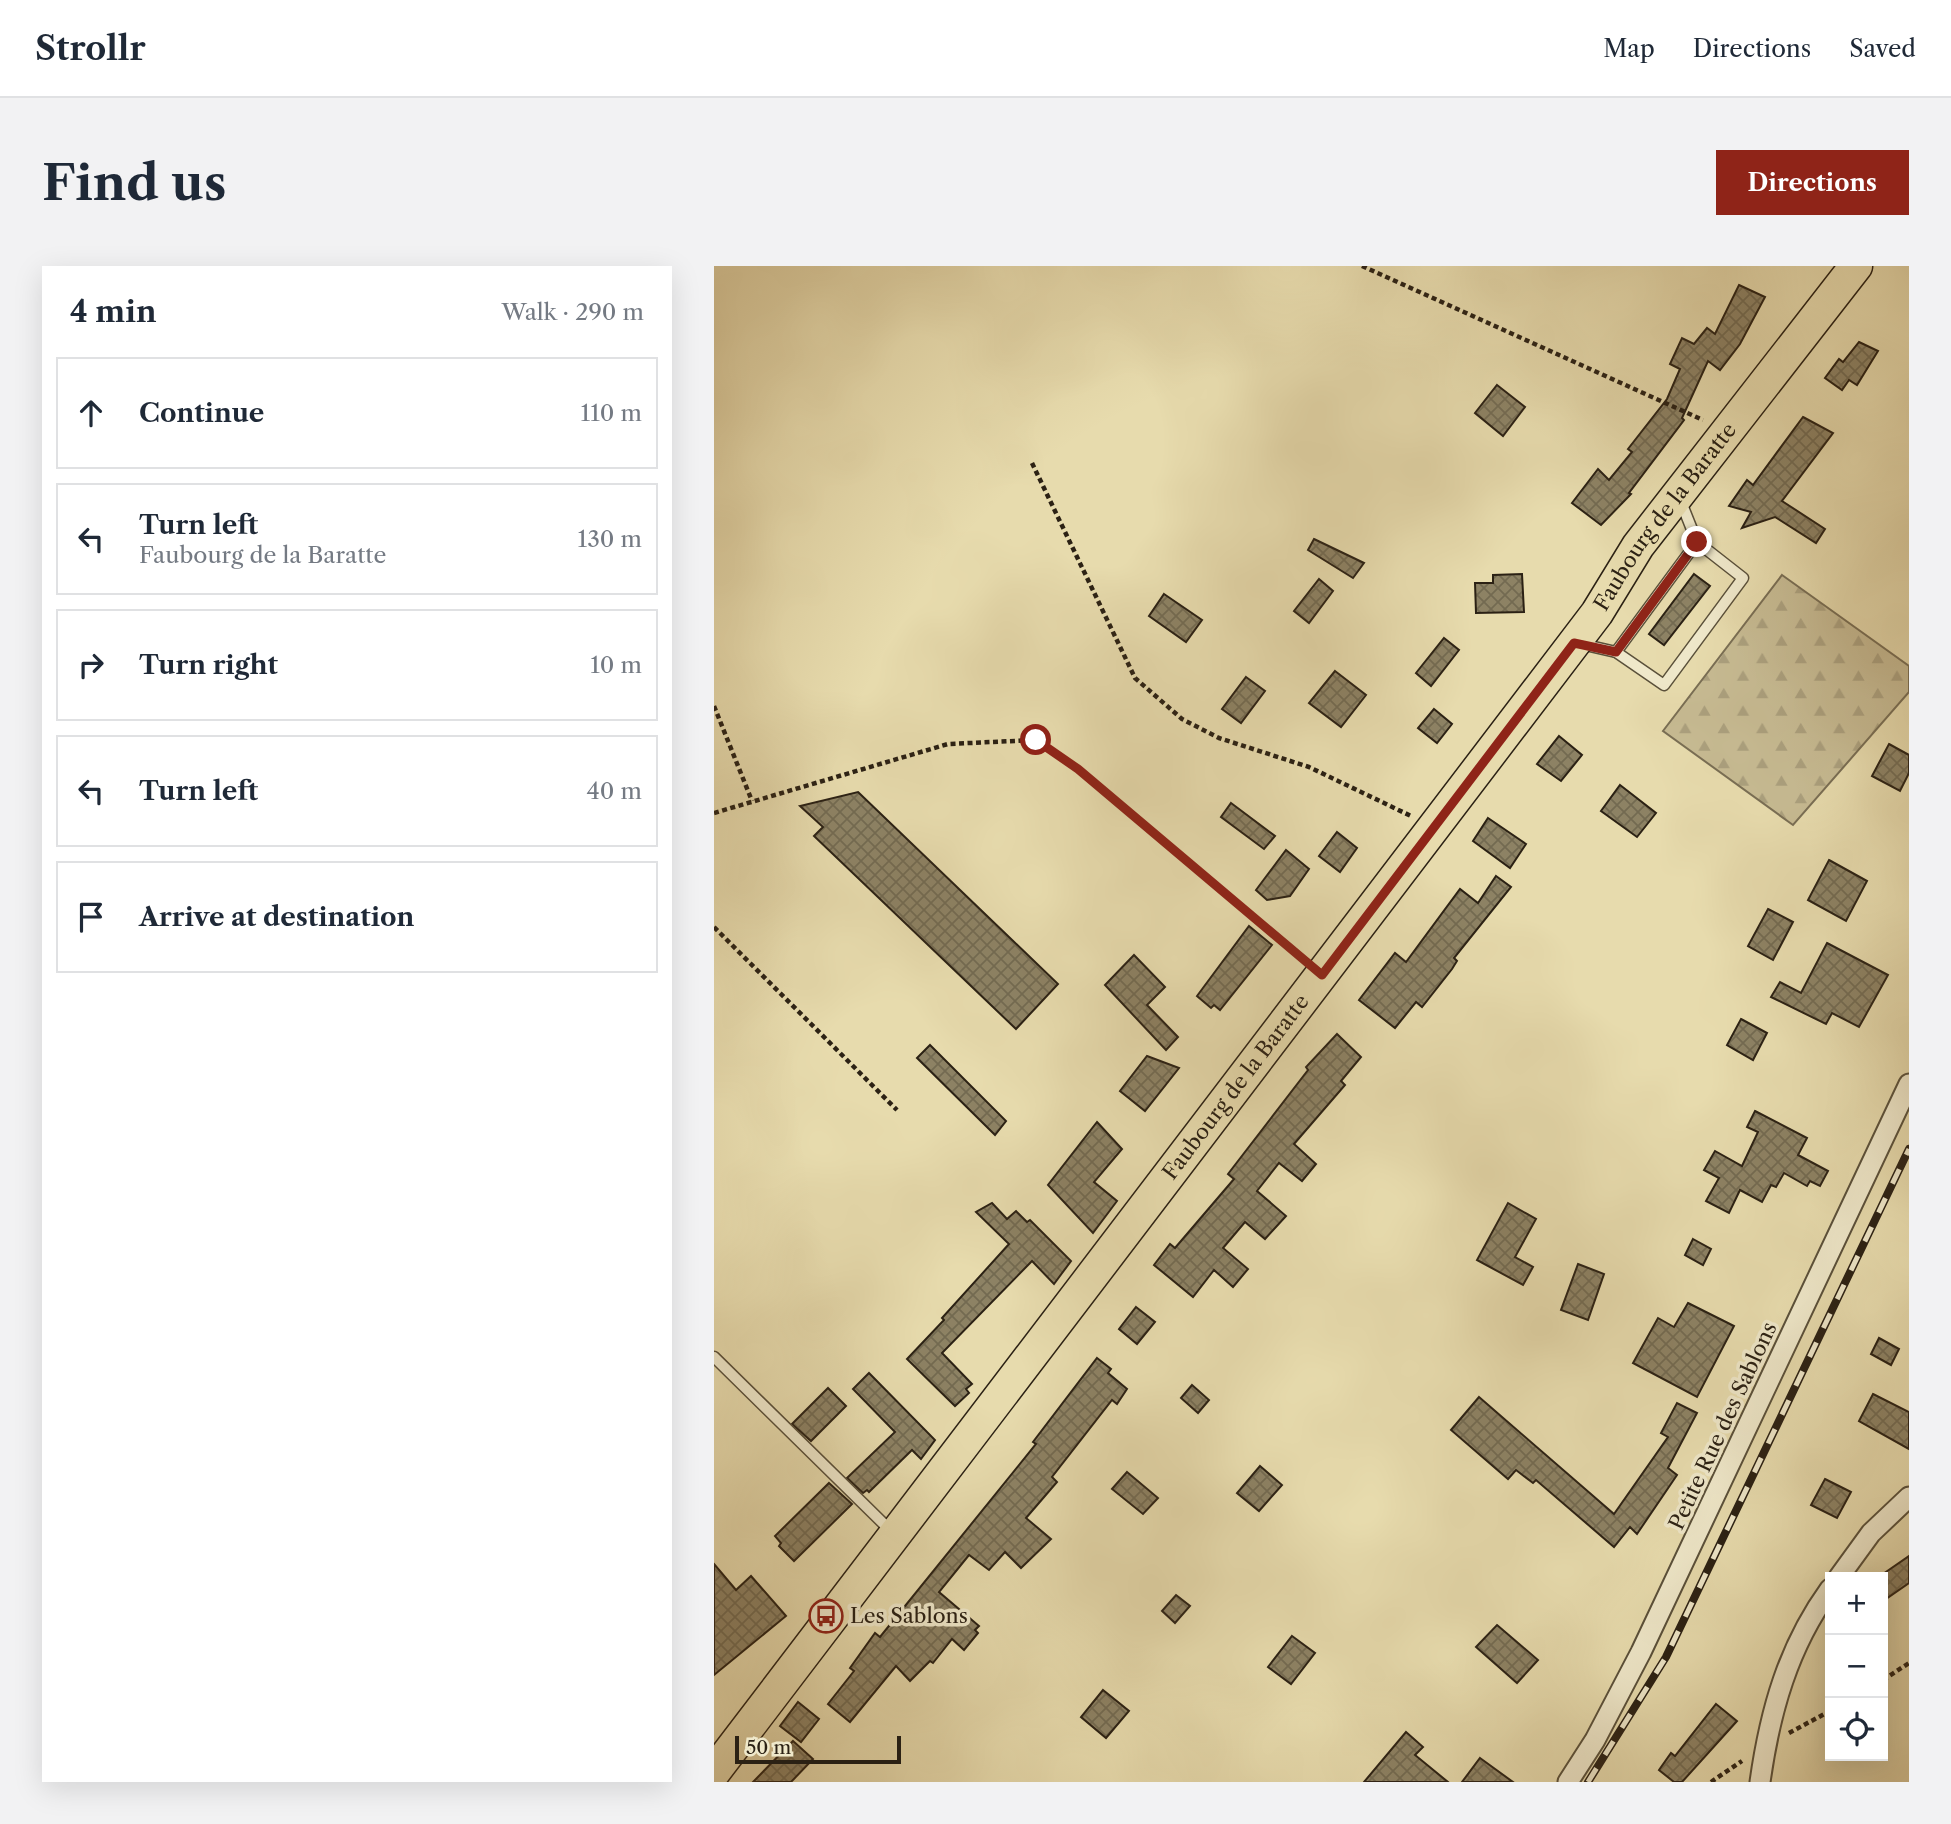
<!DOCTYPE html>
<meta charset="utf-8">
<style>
:root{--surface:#fff;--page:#f2f2f3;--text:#1f2937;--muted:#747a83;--line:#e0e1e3;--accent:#8f2418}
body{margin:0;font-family:"Libre Caslon Text",serif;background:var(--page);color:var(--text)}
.controls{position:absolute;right:21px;bottom:21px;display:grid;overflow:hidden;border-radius:0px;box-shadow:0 7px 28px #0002}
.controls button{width:63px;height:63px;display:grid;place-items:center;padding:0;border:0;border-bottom:2px solid var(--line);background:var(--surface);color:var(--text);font:35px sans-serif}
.scale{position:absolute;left:21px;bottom:18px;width:166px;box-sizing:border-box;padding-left:7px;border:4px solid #2b2114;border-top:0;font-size:19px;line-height:24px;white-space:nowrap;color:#2b2114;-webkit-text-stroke:5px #efe8ca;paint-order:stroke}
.stop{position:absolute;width:21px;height:21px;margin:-16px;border:5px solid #8f2418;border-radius:50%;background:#fff}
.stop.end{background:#8f2418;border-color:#fff;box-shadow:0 2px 7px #0008}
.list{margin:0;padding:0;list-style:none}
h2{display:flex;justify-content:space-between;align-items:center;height:91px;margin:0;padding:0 28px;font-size:30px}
h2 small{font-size:23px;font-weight:400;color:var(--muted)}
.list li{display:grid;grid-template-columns:46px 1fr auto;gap:21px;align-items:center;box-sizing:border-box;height:112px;margin:0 14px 14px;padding:0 14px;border:2px solid var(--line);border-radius:0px}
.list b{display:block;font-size:26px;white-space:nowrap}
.list p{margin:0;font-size:23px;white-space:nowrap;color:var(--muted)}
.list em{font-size:23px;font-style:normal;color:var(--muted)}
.icon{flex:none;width:38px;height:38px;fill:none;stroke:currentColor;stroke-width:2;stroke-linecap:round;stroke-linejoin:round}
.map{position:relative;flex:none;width:1195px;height:1516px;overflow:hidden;border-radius:0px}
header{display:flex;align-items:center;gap:42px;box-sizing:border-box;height:98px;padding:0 35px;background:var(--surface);border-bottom:2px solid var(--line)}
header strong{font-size:33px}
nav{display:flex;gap:38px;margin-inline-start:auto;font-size:24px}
.intro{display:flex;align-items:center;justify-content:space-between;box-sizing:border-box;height:168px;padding:0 42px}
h1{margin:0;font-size:49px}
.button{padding:18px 32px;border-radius:0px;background:var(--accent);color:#fff;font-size:24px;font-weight:700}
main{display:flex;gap:42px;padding:0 42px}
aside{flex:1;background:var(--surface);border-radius:0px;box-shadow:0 7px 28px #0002}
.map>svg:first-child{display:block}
.forest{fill:url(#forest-firs);stroke:#796e54;stroke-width:2}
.building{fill:url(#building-cross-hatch);stroke:#2b2114;stroke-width:2}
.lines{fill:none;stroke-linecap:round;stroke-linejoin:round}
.service-casing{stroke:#5a503a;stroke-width:13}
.minor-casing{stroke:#5a503a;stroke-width:23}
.primary-casing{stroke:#2b2114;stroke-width:35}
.path{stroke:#2b2114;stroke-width:4.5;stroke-dasharray:5 3.5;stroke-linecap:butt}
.service{stroke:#efe8ca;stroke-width:10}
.minor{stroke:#efe8ca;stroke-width:19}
.primary{stroke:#e7dbad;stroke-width:32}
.rail-casing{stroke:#2b2114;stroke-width:8}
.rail{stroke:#efe8ca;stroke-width:5;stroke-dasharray:16;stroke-linecap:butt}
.route{stroke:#8f2418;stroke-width:9}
.labels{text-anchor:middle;stroke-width:7;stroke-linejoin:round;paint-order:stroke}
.street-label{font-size:21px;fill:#2b2114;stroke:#efe8ca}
.poi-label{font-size:21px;fill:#2b2114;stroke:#efe8ca;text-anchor:start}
</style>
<header>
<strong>Strollr</strong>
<nav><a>Map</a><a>Directions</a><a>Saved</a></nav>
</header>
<div class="intro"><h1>Find us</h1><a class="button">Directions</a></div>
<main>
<aside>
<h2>4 min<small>Walk · 290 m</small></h2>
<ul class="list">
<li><svg class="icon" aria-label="ahead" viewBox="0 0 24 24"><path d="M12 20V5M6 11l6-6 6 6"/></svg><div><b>Continue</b></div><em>110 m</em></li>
<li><svg class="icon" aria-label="left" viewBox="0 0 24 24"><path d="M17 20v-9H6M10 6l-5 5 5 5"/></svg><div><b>Turn left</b><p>Faubourg de la Baratte</p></div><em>130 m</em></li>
<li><svg class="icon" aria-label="right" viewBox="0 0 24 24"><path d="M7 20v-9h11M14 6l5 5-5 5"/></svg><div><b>Turn right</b></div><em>10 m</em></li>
<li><svg class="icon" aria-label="left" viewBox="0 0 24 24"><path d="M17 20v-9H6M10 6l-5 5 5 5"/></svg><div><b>Turn left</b></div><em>40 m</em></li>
<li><svg class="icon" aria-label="arrive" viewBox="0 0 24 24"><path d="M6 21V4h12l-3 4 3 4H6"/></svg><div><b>Arrive at destination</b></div></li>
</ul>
</aside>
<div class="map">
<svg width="1195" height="1516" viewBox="0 0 1195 1516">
<defs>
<pattern id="forest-firs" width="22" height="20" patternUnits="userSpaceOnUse" patternTransform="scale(1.75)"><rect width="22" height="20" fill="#c7bb93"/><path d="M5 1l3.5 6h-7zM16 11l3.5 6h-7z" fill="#aba07e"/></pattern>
<pattern id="building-cross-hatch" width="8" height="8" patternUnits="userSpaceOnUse" patternTransform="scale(1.75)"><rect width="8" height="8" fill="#8d8264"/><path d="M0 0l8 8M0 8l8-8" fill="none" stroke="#736a51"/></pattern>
</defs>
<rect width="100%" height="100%" fill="#e7dbad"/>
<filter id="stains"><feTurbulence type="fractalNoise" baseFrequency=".00286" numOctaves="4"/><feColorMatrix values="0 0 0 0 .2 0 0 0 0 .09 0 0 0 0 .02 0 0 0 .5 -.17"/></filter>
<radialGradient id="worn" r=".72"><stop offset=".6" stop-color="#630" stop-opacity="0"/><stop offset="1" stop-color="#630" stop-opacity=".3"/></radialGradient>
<!-- forest -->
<polygon class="forest" points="1068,309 1195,400 1195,426 1079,559 949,465"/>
<!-- building -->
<g class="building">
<polygon points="1025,19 1051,31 1026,78 1006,104 994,95 968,152 970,154 915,227 917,228 887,259 858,237 884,203 895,214 918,186 914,183 953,133 966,103 956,98 968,72 980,78 993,62 1001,68"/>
<polygon points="1145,76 1164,85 1143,119 1135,114 1128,124 1111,112 1125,93 1129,96"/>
<polygon points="783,119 811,141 789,170 761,147"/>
<polygon points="1089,151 1119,167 1068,235 1111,263 1102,277 1061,251 1028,262 1037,246 1015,240 1033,214 1039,219"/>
<polygon points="600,273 650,297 639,312 594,284"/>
<polygon points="808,308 810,346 762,347 761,317 779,317 779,309"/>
<polygon points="980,308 996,320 950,379 935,368"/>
<polygon points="605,313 619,325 595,357 580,345"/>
<polygon points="450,328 488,354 472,376 435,350"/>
<polygon points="730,372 745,384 717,420 702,407"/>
<polygon points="621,405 652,429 627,461 595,437"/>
<polygon points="532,411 551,425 527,457 508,443"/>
<polygon points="720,443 738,458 723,477 704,462"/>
<polygon points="845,470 868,489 847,515 823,498"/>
<polygon points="1175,478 1195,489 1195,507 1186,525 1158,510"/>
<polygon points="906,519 942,547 923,571 887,545"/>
<polygon points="144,526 344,718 302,763 100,570 109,561 86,540"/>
<polygon points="517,537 561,570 550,583 507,551"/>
<polygon points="774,552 812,578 796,602 759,575"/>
<polygon points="623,566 643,582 626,606 605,590"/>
<polygon points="572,584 595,603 576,630 553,634 542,624"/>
<polygon points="1115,594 1153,615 1132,655 1094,634"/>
<polygon points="782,610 797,621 740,692 743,695 738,703 708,741 702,736 681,762 645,734 681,687 692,696 746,623 764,637"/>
<polygon points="1054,643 1079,656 1059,694 1034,680"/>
<polygon points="535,660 558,679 506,744 500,739 497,742 483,730"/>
<polygon points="1113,677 1174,709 1145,761 1118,747 1112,758 1057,731 1066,716 1087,727"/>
<polygon points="420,689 451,721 433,739 464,771 452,784 391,719"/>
<polygon points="1027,753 1053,767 1039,794 1013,779"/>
<polygon points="623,768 647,791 627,815 631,819 580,878 602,898 588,915 565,897 543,925 572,950 551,973 531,956 509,982 534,1003 519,1021 500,1004 479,1031 440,999 456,978 461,982 520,913 514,908 594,804 592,801"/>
<polygon points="216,779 292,855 281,869 203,792"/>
<polygon points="433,790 465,802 431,845 406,825"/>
<polygon points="1041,845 1093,872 1084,889 1114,905 1106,920 1096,915 1093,920 1070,907 1062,921 1057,919 1048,936 1026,924 1015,947 992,935 1005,912 990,904 1001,885 1028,900 1044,866 1033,861"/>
<polygon points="383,856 408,883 380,916 403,935 379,967 334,919"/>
<polygon points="278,937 293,953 302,945 313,956 316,954 357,995 340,1018 318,995 228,1087 258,1118 252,1123 255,1127 241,1140 193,1093 230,1054 228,1052 295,978 262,946"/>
<polygon points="794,937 822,953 801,991 819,1001 809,1019 763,994"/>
<polygon points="979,973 997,983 989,999 971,989"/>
<polygon points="864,998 890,1008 874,1054 847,1044"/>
<polygon points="974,1037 1020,1060 983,1131 919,1097 944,1052 960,1061"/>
<polygon points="422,1041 441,1056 423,1078 405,1063"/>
<polygon points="1165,1072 1185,1083 1177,1099 1157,1088"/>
<polygon points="383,1092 397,1103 394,1107 413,1123 403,1138 398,1134 338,1211 343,1216 312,1252 337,1273 307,1302 291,1286 275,1304 255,1289 225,1326 265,1360 261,1364 264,1367 250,1384 238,1373 219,1397 216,1395 196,1415 182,1400 136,1456 114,1438 140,1405 136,1402 161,1367 166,1371 322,1178 319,1176"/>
<polygon points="155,1107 221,1174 207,1193 198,1184 155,1226 153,1224 149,1227 133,1212 181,1166 139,1123"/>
<polygon points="478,1119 495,1134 484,1147 467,1132"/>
<polygon points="114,1122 132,1140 97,1175 78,1158"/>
<polygon points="1159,1128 1195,1146 1195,1183 1145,1155"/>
<polygon points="765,1131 900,1248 954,1171 947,1167 963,1137 983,1147 954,1202 963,1209 923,1268 916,1261 900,1281 822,1214 819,1217 802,1204 794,1213 737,1164"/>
<polygon points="546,1200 568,1219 545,1245 523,1227"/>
<polygon points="413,1206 444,1232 429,1248 398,1223"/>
<polygon points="1111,1213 1137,1226 1123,1252 1097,1239"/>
<polygon points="115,1217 138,1238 80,1295 65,1280 67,1277 61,1270"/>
<polygon points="1195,1290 1195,1317 1169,1335 1169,1308"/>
<polygon points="0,1298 22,1324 37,1310 72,1350 0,1409"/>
<polygon points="462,1329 476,1340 461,1357 448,1345"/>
<polygon points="783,1359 824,1394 803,1417 762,1381"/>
<polygon points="578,1370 601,1387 577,1418 554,1401"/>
<polygon points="389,1424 415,1445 392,1472 367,1451"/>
<polygon points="84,1436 105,1453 87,1476 66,1460"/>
<polygon points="1002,1438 1023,1455 968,1516 960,1516 945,1504 957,1487 961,1490"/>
<polygon points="692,1466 709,1481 701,1489 734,1516 650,1516"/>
<polygon points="79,1475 99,1493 77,1516 39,1516"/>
<polygon points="766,1492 799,1516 748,1516"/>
</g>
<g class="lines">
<defs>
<g id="service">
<polyline points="867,378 902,386 983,276 967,236"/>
<polyline points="902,386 950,419 1029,312 983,276"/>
<polyline points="0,1091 177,1265"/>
</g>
<g id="minor">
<polyline points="1125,1311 1157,1267 1195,1231"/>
<polyline points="854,1516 881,1474 927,1386 1195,818"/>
<path d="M1046 1516C1056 1445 1074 1381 1116 1323"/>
</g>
<g id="primary">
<path id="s1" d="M0 1506 883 347 924 280 1142 0"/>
</g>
</defs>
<!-- service casing -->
<use href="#service" class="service-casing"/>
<!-- minor casing -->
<use href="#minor" class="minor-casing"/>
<!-- primary casing -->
<use href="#primary" class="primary-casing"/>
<!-- path -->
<g class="path">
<polyline points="648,0 989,154"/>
<polyline points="318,197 421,412 468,453 505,472 595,501 697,550"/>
<polyline points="0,440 38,535"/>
<polyline points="0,547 234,478 322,474 364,503 589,693"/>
<polyline points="0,661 183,844"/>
<polyline points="1169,1414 1195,1397"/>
<polyline points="1075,1467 1116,1445"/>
<polyline points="997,1516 1028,1495"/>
</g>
<!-- service -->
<use href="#service" class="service"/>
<!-- minor -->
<use href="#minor" class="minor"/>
<!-- primary -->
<use href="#primary" class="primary"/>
<defs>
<polyline id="rail" points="874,1516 952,1391 1195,883"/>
</defs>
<!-- rail casing -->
<use href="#rail" class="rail-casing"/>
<!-- rail -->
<use href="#rail" class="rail"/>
</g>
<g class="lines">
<!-- route -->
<polyline class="route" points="322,474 364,503 608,709 860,377 902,386 983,276"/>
</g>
<!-- icons -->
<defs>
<symbol id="bus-ring" viewBox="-11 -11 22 22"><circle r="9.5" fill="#efe8ca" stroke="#8f2418" stroke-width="1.5"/><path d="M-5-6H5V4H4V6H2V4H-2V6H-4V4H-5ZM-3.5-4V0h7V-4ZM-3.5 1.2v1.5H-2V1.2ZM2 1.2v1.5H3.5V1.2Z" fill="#8f2418"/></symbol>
</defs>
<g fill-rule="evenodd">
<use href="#bus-ring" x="93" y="1331" width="38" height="38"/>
</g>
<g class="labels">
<!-- street labels -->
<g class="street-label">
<text dy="7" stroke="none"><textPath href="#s1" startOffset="1575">Faubourg de la Baratte</textPath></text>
<text dy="7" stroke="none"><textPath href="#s1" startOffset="861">Faubourg de la Baratte</textPath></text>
<text transform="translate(1009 1160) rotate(-65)" y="7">Petite Rue des Sablons</text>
</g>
<!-- poi labels -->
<g class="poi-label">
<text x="136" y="1357">Les Sablons</text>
</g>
</g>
<rect width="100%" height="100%" filter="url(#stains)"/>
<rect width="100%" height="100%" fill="url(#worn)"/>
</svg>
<div class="controls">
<button>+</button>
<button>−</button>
<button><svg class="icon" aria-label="locate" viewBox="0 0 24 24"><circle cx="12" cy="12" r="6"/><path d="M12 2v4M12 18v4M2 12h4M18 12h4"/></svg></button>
</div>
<div class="scale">50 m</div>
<div class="stop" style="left:322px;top:474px"></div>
<div class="stop end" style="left:983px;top:276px"></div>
</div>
</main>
